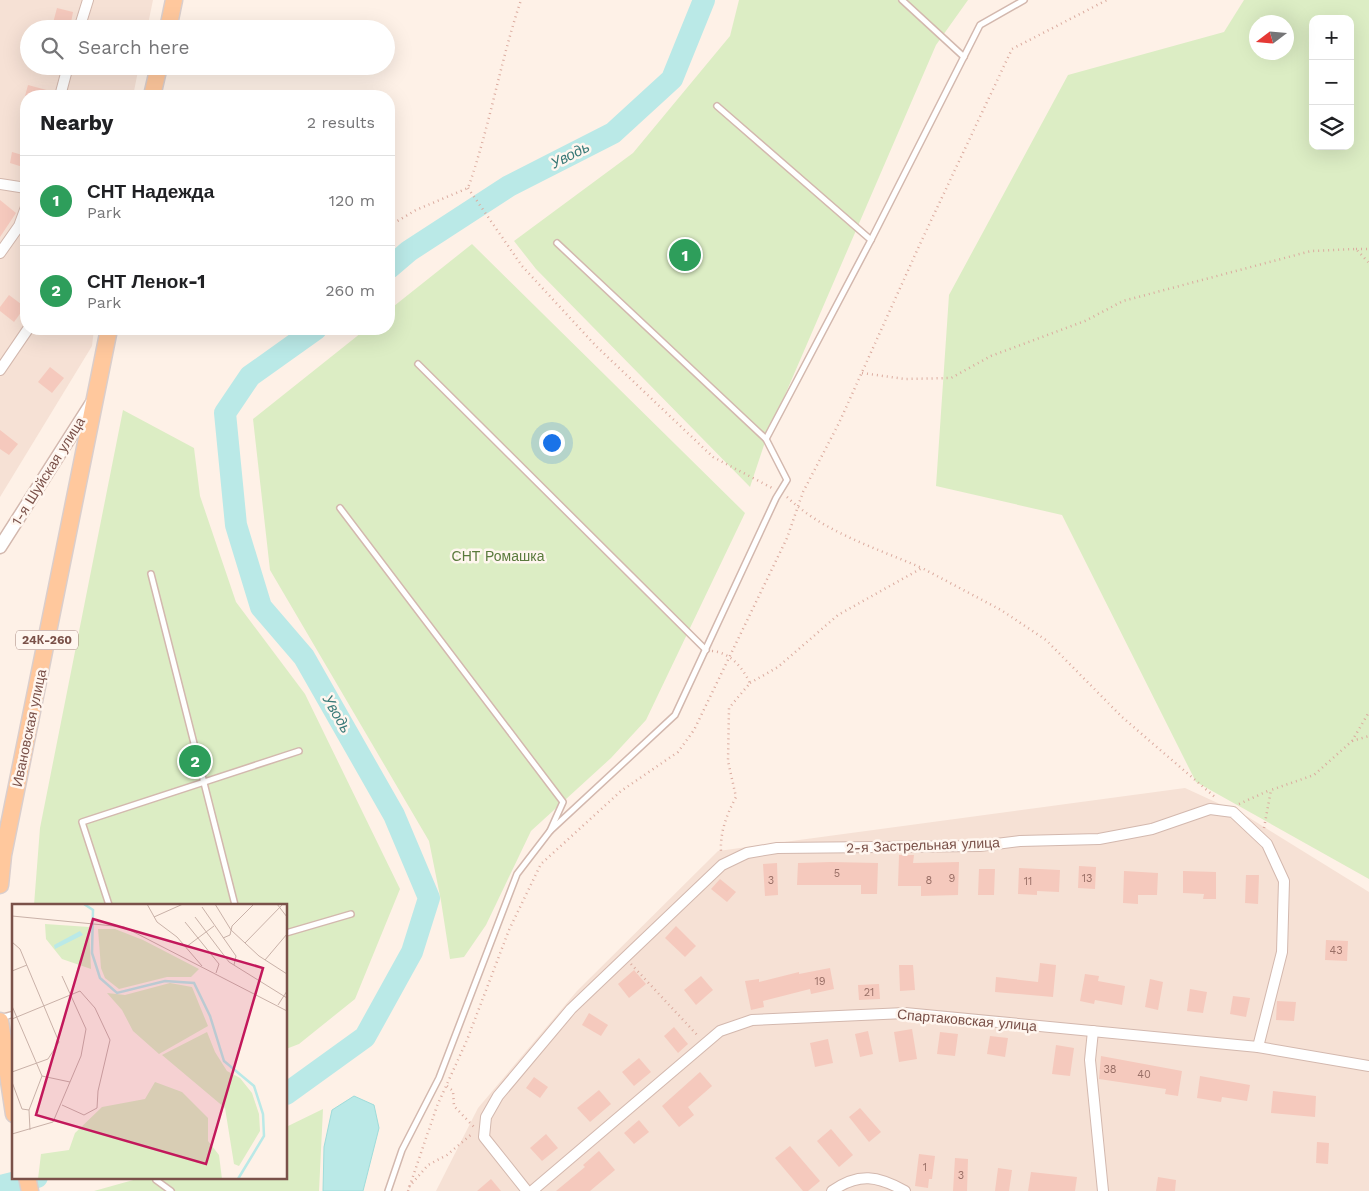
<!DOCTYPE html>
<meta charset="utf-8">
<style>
:root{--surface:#fff;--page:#f6f6f6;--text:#202124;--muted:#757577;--line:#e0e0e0;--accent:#ef4c45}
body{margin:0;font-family:"Work Sans",sans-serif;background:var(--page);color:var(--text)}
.controls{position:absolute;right:15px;top:15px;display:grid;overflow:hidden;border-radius:10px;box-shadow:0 5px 20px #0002}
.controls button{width:45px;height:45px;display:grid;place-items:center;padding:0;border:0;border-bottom:1px solid var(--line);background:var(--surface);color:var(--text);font:25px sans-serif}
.compass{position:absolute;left:1249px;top:15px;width:45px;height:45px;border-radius:50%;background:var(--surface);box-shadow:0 5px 20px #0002;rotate:254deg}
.you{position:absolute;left:551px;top:442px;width:18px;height:18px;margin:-12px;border:4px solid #fff;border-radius:50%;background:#1a73e8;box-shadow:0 0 0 8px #1a73e833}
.badge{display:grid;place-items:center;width:32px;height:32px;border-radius:50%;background:var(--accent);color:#fff;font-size:16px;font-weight:700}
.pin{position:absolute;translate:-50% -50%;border:2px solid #fff;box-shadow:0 1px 5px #0006}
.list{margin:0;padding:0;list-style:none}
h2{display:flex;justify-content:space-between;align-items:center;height:65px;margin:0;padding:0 20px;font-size:21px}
h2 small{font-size:16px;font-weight:400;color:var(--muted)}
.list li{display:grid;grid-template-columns:32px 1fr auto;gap:15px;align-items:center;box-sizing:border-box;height:90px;padding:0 20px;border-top:1px solid var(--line)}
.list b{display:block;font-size:19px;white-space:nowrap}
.list p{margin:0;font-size:16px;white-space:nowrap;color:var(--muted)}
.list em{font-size:16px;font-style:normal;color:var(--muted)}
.icon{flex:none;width:28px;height:28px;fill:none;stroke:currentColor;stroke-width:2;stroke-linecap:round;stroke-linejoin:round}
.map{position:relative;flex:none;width:1369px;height:1191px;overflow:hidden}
.search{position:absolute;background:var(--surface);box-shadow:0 5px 20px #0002;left:20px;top:20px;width:375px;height:55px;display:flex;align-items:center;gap:12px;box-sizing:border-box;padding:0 18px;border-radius:28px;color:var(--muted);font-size:19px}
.panel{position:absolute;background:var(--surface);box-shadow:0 5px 20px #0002;left:20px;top:90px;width:375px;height:245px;border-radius:20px}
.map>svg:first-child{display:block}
.residential{fill:#f6e1d5}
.green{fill:#dcedc4;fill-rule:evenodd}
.water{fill:#bae9e7;stroke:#9fdcda}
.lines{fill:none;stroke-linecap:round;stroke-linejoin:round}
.river{stroke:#bae9e7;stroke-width:22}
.building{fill:#f5c9bd}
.service-casing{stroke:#d3b8ae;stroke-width:8}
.minor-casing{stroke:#d3b8ae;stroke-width:12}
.tertiary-casing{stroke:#d3b8ae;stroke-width:15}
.primary-casing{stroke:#dacecc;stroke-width:19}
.path{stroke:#dbab9f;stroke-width:2.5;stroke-dasharray:1 4;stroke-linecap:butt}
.service{stroke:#fff;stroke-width:5}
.minor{stroke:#fff;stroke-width:10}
.tertiary{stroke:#fff;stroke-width:12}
.primary{stroke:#ffc89d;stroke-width:16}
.labels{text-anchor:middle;stroke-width:5;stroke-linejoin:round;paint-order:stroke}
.number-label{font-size:11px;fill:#996f66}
.shield{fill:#fff6ef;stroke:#a2827b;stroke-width:1}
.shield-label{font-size:12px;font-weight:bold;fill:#7a5149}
.street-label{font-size:14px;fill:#7a5149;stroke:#fff6ef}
.park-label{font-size:14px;fill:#5a7a3d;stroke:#fff6ef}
.water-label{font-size:15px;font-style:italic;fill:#387977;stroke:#fff6ef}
.inset-river{fill:none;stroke:#bae9e7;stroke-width:2.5}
.inset-road{fill:none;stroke:#c9b1a8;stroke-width:1}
.view{fill:#c2185b;fill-opacity:0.15;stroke:#c2185b;stroke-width:2.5}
.inset-edge{fill:none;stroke:#7a5149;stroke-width:2.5}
</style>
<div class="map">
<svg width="1369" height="1191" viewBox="0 0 1369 1191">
<rect width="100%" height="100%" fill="#fef1e7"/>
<!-- residential -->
<g class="residential">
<polygon points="0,0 153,0 147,29 29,29 29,66 139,66 133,96 26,96 26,329 94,329 92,346 0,497"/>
<polygon points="1185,788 1248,817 1369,892 1369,1191 436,1191 478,1108 577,991 718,851"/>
</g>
<!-- green -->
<g class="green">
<polygon points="739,0 968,0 936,45 766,439 750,487 536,269 514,241 633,153 730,36"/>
<path d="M1244 0H1369V879L1196 782 1062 515 936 486 949 295 1068 75 1224 32ZM1313 19H1350V146H1313ZM1256 22H1286V52H1256Z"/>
<polygon points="472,244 745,513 646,720 611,758 531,831 486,925 464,957 450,959 441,901 429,841 270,570 253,419 366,329 389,329 389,310"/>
<polygon points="123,410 194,448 200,496 236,602 305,694 400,889 355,999 299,1044 286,1049 286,905 34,905 40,828"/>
<polygon points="323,1109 319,1191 94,1191 144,1177 286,1177 286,1127"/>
</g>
<!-- water -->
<polygon class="water" points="354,1096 374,1105 379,1128 363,1191 323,1191 324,1147 332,1110"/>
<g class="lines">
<!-- river -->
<g class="river">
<polyline points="389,268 409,251 509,186 613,133 672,79 704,0"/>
<polyline points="286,1094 365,1037 412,952 429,898 394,815 304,657 261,607 236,525 225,413 250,376 316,329"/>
<polyline points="0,1186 37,1177"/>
</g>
</g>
<!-- building -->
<g class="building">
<polygon points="57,8 73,12 70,28 53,23"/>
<polygon points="28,85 54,92 53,96 25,96"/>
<polygon points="12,152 26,156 26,168 10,163"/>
<polygon points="0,200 16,213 0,237"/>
<polygon points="9,295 25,307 14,322 0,311 0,307"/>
<polygon points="50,367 64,378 52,393 38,382"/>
<polygon points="0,430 18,444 9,455 0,449"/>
<polygon points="899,855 914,855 913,863 959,862 958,895 921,896 921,886 898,886"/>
<polygon points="831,862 878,863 877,894 861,894 861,885 797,885 798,863"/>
<polygon points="777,863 778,895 765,896 763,864"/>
<polygon points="1079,866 1096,867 1095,889 1078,888"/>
<polygon points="1019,868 1060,870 1059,892 1037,891 1037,895 1018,894"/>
<polygon points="979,869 995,869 994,895 978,895"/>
<polygon points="1124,871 1158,873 1157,895 1138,895 1138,904 1123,903"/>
<polygon points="1183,871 1216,872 1216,899 1203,899 1204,894 1183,893"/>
<polygon points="1246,875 1259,875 1258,904 1245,903"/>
<polygon points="720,879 736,892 727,902 711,889"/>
<polygon points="676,926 696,946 685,957 665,938"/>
<polygon points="1326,940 1348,941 1347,961 1325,960"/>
<polygon points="1040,963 1056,965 1053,997 995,992 996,977 1038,982"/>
<polygon points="899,965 913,965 915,990 900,991"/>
<polygon points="830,968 834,989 811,994 810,989 763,1001 764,1007 751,1010 745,981 759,979 759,982 799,972 799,974"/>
<polygon points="634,970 646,984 629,998 618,984"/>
<polygon points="1085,974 1099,976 1098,981 1125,986 1122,1005 1095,1000 1094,1004 1080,1001"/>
<polygon points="701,976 713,990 696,1005 684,990"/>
<polygon points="1150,979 1163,982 1158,1010 1145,1007"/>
<polygon points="879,984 880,999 859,1000 858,985"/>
<polygon points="1190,989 1207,992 1203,1013 1187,1011"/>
<polygon points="1233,996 1250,998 1246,1017 1230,1014"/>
<polygon points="1277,1001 1296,1002 1294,1021 1276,1020"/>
<polygon points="589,1013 608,1025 601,1036 582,1025"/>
<polygon points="674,1027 688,1044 678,1053 664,1036"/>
<polygon points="912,1029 917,1059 899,1062 894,1032"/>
<polygon points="868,1031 873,1054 860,1057 855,1034"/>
<polygon points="940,1032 958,1034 955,1056 937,1054"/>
<polygon points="990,1036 1008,1038 1005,1057 987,1054"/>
<polygon points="828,1039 833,1063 815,1067 810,1043"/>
<polygon points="1056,1045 1074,1048 1070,1076 1052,1074"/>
<polygon points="1101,1056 1182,1071 1178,1096 1165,1094 1166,1089 1099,1079"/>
<polygon points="639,1058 651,1072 634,1086 622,1072"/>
<polygon points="700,1072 712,1086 688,1107 694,1115 679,1127 662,1106"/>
<polygon points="1200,1076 1250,1085 1247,1101 1222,1097 1221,1102 1197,1098"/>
<polygon points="534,1077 548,1087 540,1098 526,1088"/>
<polygon points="599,1090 611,1104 590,1122 577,1108"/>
<polygon points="1273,1091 1316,1096 1315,1117 1271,1113"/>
<polygon points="860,1108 881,1132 869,1142 849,1117"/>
<polygon points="639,1120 649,1132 634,1144 624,1133"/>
<polygon points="831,1129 853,1155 839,1167 817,1141"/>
<polygon points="546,1134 558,1148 542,1161 530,1148"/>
<polygon points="1317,1142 1329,1143 1328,1164 1316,1163"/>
<polygon points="790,1146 820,1181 808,1191 803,1191 775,1158"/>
<polygon points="599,1151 615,1170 590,1191 556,1191 585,1167 583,1165"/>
<polygon points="919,1154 935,1156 932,1179 929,1179 928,1188 915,1186"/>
<polygon points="955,1158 968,1159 967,1191 953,1191"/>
<polygon points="998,1168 1012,1170 1009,1191 995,1191"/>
<polygon points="1031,1172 1077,1177 1075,1191 1028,1191"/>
<polygon points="1158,1177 1176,1180 1175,1191 1156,1191"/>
<polygon points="491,1179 501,1191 477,1191"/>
</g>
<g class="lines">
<defs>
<g id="service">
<polyline points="902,0 964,57"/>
<polyline points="717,106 871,240"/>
<polyline points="557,243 766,439"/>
<polyline points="418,364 706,650"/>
<polyline points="340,508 563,802 550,831 517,874 439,1078 402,1150 388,1191"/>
<polyline points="151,574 235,905"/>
<polyline points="550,831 675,715 776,498 787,480 766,439 871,240 980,25 1024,0"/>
<polyline points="109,905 82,822 299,751"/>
<polyline points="286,933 351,914"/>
<polyline points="0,1018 14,1014"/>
<polyline points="156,1180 171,1191"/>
</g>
<g id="minor">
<polyline points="79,29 88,0"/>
<polyline points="60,96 68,66"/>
<polyline points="0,184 26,188"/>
<polyline points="0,253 19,226 26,207"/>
<polyline points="0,370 28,329"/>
<polyline points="1093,1031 1090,1060 1103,1191"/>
<polyline points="527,1191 484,1137 486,1117 498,1096 571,1009 722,865 747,853 777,848 980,846 1020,841 1099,839 1152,829 1210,809 1233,812 1267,844 1284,881 1282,952 1258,1047"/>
<polyline points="532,1191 720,1031 752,1020 905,1013 1258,1047 1369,1066"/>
<path d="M832 1191C859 1172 878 1176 905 1191"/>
</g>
<polyline id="tertiary" points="0,547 93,401"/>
<g id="primary">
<polyline points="168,29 174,0"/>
<polyline points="152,96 159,66"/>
<polyline points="0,885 3,855 109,329"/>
<polyline points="0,1021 14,1114"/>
<polyline points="27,1177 30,1191"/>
</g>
</defs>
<!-- service casing -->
<use href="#service" class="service-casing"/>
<!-- minor casing -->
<use href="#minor" class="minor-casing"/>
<!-- tertiary casing -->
<use href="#tertiary" class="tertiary-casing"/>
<!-- primary casing -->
<use href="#primary" class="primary-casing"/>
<!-- path -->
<g class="path">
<polyline points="468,188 522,266 596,346 713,457 774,489"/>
<path d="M389 226 416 210 468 188C490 126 500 62 521 0"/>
<polyline points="1356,249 1369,249"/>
<polyline points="862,373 905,379 951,378 991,356 1085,321 1123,301 1311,251 1356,249 1369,263"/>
<path d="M787 497C823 532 876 548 922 568"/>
<path d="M712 651C731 653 742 667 750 683L729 708 728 761 736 797C726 816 720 832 721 853"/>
<polyline points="750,683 778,667 838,615 922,568 1001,610 1046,640 1122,717 1216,798"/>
<polyline points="1352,741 1369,736"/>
<polyline points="1239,804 1270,790"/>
<polyline points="1264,828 1271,790 1314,775 1352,741 1369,712"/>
<polyline points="631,964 699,1037"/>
<polyline points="447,1086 453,1091 454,1106 474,1127"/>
<polyline points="409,1187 428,1165 447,1155 473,1133"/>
<polyline points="408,1191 437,1106 467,1040 509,930 541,864 621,791 678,752 694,730 787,538 803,492 839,423 920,244 1012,49 1107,0"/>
</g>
<!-- service -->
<use href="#service" class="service"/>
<!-- minor -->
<use href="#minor" class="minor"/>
<!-- tertiary -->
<use href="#tertiary" class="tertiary"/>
<!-- primary -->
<use href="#primary" class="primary"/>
</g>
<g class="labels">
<!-- number labels -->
<g class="number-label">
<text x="837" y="877">5</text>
<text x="952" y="882">9</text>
<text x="1087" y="882">13</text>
<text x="771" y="884">3</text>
<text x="929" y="884">8</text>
<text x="1028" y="885">11</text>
<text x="1336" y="954">43</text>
<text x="820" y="985">19</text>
<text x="869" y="996">21</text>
<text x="1110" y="1073">38</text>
<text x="1144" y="1078">40</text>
<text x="925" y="1171">1</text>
<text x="961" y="1179">3</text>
</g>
<!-- shield labels -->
<rect class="shield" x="16" y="630.5" width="62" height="19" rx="4"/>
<g class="shield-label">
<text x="47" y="644">24К-260</text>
</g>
<!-- street labels -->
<g class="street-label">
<text transform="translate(48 471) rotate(-58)" y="5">1-я Шуйская улица</text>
<text transform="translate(29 728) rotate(-78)" y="5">Ивановская улица</text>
<text transform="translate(923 845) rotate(-2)" y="5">2-я Застрельная улица</text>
<text transform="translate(967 1020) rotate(5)" y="5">Спартаковская улица</text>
</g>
<!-- park labels -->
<g class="park-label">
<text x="498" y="561">СНТ Ромашка</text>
</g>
<!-- water labels -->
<g class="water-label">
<text transform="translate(570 155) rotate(-27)" y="5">Уводь</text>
<text transform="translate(337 714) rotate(60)" y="5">Уводь</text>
</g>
</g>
<!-- overview -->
<g transform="translate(12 904)">
<rect width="275" height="275" fill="#fef1e7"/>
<path d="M33 20 77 23 79 65 50 55 34 35ZM86 25H103L131 36 187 65 179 73H155L107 85 93 74 89 64ZM158 79 180 83 196 122 147 150 121 127 110 106 95 89 113 91ZM195 128 203 148 215 167 228 174 240 189 247 210 248 227 227 262 222 260 213 204 150 151ZM143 178 170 188 196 214V237L207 251 210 275H26L29 250 57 246 63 229 90 203 133 195Z" fill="#dcedc4"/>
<path d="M68 27 71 31 43 45 42 41Z" fill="#bae9e7"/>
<path class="inset-river" d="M72 0 81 6 80 49 88 74 105 89 153 77 182 79 198 112 212 157 242 182 251 210 252 232 226 275"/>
<path class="inset-road" d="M135 0 145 18 165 33 190 62M203 0 219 26 247 52 275 70M265 0 275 13M190 3 224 52 222 61M0 12 112 23 275 107M142 13 171 0M183 13 217 58 275 94M173 18 207 60 204 69M211 34 218 31 220 22 242 0M0 38 8 45 47 138 36 155 0 168M233 39 271 0M174 43 202 22M253 56 275 30M0 67 15 61M266 101 275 87M0 102 30 172M0 115 68 87 83 104 98 136 86 187 85 204 72 211 50 201M30 172 58 178M0 178 10 205 17 206M18 226 17 206 30 172M0 230 41 218 69 152 74 125 50 72"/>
<path class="view" d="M81 15 251 64 194 260 24 211Z"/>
<rect width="275" height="275" class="inset-edge"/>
</g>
</svg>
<div class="controls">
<button>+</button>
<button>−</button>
<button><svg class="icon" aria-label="layers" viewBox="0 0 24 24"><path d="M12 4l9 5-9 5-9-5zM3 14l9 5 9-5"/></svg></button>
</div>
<svg class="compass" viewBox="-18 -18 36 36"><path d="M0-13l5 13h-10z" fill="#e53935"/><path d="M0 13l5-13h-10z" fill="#757577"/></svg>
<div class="you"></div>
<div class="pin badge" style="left:685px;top:255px;background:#2e9e5b">1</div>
<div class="pin badge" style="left:195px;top:761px;background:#2e9e5b">2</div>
<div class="search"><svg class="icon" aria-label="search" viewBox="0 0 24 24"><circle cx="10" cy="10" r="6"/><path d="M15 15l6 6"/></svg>Search here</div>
<section class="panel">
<h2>Nearby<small>2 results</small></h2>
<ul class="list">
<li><span class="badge" style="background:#2e9e5b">1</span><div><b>СНТ Надежда</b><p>Park</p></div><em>120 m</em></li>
<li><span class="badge" style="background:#2e9e5b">2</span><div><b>СНТ Ленок-1</b><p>Park</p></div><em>260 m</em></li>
</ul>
</section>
</div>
